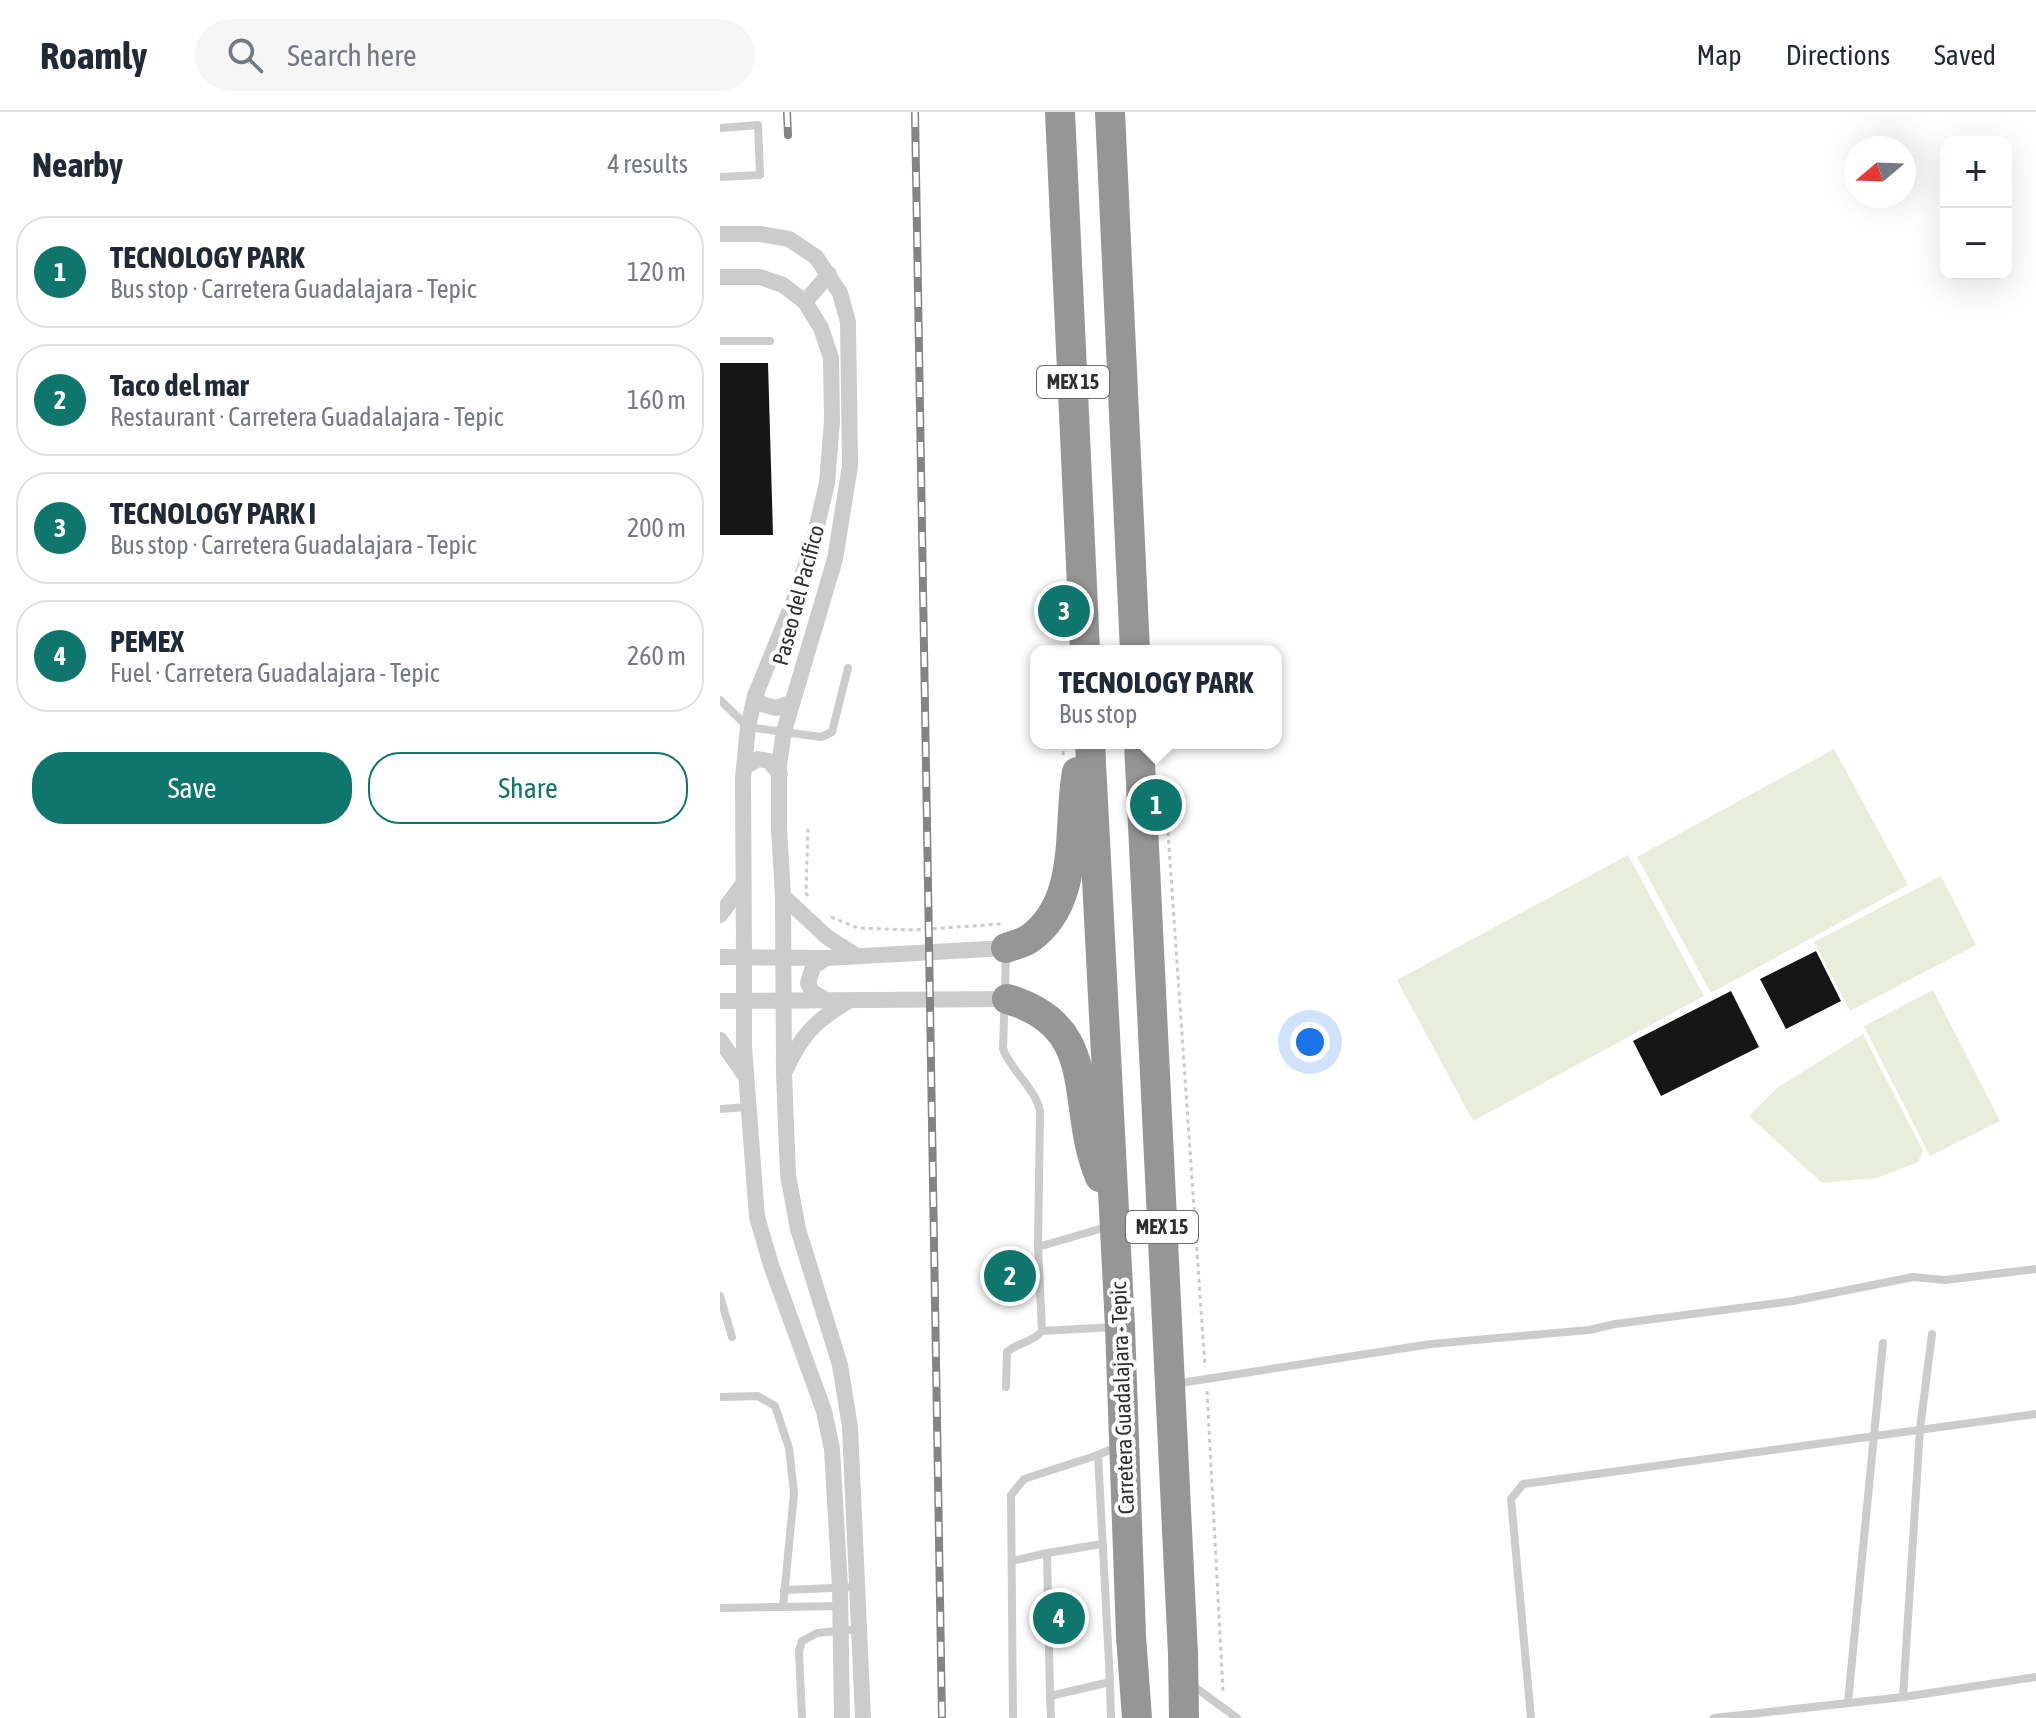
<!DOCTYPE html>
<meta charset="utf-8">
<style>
:root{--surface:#fff;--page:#f6f6f7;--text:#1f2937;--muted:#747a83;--line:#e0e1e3;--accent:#0f766e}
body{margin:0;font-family:"Asap Condensed",sans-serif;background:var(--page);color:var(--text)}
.controls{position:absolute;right:24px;top:24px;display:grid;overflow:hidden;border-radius:16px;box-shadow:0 8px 32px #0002}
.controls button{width:72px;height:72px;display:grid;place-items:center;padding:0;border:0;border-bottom:2px solid var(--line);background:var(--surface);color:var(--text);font:40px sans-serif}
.compass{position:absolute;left:1124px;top:24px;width:72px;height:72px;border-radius:50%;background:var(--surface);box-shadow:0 8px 32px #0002;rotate:251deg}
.you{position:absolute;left:590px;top:930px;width:28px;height:28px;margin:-20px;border:6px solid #fff;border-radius:50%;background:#1a73e8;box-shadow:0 0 0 12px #1a73e833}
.badge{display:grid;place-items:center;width:52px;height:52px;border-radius:50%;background:var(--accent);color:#fff;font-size:26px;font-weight:700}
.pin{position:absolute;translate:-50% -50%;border:4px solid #fff;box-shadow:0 2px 8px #0006}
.popup{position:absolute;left:310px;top:533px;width:252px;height:104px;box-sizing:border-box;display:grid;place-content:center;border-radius:16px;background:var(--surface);filter:drop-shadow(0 2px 6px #0005);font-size:26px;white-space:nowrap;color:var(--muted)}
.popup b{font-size:30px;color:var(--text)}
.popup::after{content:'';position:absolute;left:50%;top:100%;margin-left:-16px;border:16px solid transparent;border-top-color:var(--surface)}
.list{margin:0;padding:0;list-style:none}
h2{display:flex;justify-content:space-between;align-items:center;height:104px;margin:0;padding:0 32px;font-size:34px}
h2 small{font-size:26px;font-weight:400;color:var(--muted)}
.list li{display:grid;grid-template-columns:52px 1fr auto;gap:24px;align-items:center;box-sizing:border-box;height:112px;margin:0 16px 16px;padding:0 16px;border:2px solid var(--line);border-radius:32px}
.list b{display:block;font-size:30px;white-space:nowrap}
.list p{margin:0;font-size:26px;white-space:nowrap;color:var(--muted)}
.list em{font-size:26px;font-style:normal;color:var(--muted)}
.actions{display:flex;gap:16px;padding:24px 32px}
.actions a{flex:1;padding:18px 0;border:2px solid var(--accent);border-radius:32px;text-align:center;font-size:28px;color:var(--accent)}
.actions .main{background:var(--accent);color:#fff}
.icon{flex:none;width:44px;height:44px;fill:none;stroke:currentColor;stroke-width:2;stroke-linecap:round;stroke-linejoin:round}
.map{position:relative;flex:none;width:1316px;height:1606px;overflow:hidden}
header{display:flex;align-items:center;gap:48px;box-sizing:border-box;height:112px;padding:0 40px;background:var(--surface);border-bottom:2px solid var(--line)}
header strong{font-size:38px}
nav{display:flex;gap:44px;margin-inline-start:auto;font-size:28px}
.search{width:560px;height:72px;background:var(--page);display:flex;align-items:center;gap:20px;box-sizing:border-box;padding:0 28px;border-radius:44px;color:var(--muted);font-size:30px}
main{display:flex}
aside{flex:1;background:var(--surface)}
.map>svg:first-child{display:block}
.green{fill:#e8eddc}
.building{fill:#161616}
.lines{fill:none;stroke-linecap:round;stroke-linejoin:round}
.path{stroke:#ccc;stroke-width:3;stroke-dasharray:4 4;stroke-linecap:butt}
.lane{stroke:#ccc;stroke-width:8}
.street{stroke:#ccc;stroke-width:16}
.highway{stroke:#969696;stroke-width:30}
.rail-casing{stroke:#848484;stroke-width:8}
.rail{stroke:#fff;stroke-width:5;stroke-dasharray:15;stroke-linecap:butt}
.labels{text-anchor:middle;stroke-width:8;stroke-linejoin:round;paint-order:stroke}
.shield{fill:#fff;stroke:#6d6d6d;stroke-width:2}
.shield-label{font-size:20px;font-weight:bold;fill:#2f2f2f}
.street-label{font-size:22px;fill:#2f2f2f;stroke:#fff}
</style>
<header>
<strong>Roamly</strong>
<div class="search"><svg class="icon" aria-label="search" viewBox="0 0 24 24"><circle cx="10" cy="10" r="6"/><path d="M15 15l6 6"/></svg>Search here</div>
<nav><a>Map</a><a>Directions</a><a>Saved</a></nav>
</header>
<main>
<aside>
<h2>Nearby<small>4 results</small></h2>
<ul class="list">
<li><span class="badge">1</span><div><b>TECNOLOGY PARK</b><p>Bus stop · Carretera Guadalajara - Tepic</p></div><em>120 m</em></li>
<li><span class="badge">2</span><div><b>Taco del mar</b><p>Restaurant · Carretera Guadalajara - Tepic</p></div><em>160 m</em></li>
<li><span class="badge">3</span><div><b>TECNOLOGY PARK I</b><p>Bus stop · Carretera Guadalajara - Tepic</p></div><em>200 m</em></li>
<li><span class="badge">4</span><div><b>PEMEX</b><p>Fuel · Carretera Guadalajara - Tepic</p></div><em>260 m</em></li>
</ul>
<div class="actions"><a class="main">Save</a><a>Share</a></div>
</aside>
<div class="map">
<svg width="1316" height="1606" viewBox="0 0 1316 1606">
<rect width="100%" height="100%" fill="#fff"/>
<!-- green -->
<g class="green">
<polygon points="1114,637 1188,773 991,881 917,745"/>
<polygon points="908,743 984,884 753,1009 677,868"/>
<polygon points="1221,764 1256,833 1130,899 1094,830"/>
<polygon points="1213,878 1280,1009 1210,1044 1144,914"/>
<polygon points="1143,922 1203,1039 1198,1050 1157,1066 1102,1071 1029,1004 1057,976"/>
</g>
<!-- building -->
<g class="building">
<polygon points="0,251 48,251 53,423 0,423"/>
<polygon points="1096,839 1121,889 1066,917 1040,867"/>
<polygon points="1011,879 1039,935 941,984 913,929"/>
</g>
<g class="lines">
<!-- path -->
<g class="path">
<polyline points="343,643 344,631"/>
<polyline points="448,720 485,1255"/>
<polyline points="88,784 86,781 88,714"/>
<polyline points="111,805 138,816 194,818 281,812"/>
<polyline points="487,1279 503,1579"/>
</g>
<!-- lane -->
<g class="lane">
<polyline points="0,16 38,13 40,63 0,65"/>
<polyline points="0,229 50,229"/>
<polyline points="0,588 28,615 101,625 112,620 128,556"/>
<path d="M286 841 283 937C292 960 315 976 320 999L318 1135 322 1219 395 1215"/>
<polyline points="0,997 28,995"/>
<polyline points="318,1135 390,1114"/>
<polyline points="0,1184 12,1225"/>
<polyline points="454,1272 711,1232 869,1218 895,1212 1073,1189 1193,1165 1225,1168 1316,1157"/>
<path d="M286 1275 287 1240C298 1230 312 1231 322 1219"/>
<polyline points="0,1285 38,1284 55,1294 69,1336 74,1381 63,1495"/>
<polyline points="292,1449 327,1441"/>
<polyline points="64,1478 137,1475"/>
<polyline points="0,1496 123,1494"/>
<polyline points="390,1570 391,1606"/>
<polyline points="472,1573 517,1606"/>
<polyline points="330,1584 327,1441 382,1432"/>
<polyline points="1183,1585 1200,1317 1212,1222"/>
<polyline points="1128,1590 1163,1231"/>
<polyline points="82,1606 79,1539 82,1529 97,1521 139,1517"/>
<polyline points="293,1606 291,1383 304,1367 378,1343"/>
<polyline points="331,1606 330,1584 390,1570 378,1343 396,1335"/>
<polyline points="811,1606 791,1387 803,1372 1316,1302"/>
<polyline points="994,1606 1183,1585 1316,1565"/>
</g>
<!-- street -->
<g class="street">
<polyline points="0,122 40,122 69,127 96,145 120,181 128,210 130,354 115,447 64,619 59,653 59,717 63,784 64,962 68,1063 78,1117 120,1253 130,1315 143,1606"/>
<polyline points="0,165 40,165 63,173 85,190 101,216 111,246 112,309 107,371 93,431 74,488 35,584 28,615 23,666 24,845 24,934 37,1105 51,1153 104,1299 112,1337 120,1475 122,1606"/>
<polyline points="85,190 109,162"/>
<polyline points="35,584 41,592 56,596 70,591"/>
<polyline points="25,655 38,647 49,649 60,662"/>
<polyline points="63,784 107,825 135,843"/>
<polyline points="0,803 23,772"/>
<polyline points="0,845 106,846 286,836"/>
<polyline points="106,846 93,855 88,871 92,880 106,888"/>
<polyline points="0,889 287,887"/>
<polyline points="0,928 24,962"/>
<path d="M66 957C81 924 96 908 127 890"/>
</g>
<!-- highway -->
<g class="highway">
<polyline points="340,0 365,539"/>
<polyline points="390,0 415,539"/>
<polyline points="370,631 400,1215 411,1524 417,1606"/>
<polyline points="419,631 463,1542 464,1606"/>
<path d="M286 836C294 833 303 831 309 827 362 790 347 715 357 660"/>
<path d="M287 887C383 915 349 991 380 1065"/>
</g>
<defs>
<g id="rail">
<polyline points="67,0 68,23"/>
<polyline points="195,0 222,1606"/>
</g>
</defs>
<!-- rail casing -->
<use href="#rail" class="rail-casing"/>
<!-- rail -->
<use href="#rail" class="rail"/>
</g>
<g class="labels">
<!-- shield labels -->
<g class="shield">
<rect x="317" y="254" width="72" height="32" rx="6"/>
<rect x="406" y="1099" width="72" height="32" rx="6"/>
</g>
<g class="shield-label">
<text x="353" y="277">MEX 15</text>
<text x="442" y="1122">MEX 15</text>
</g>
<!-- street labels -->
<g class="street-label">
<text transform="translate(78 483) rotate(-75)" y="8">Paseo del Pacífico</text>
<text transform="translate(402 1286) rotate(-92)" y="8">Carretera Guadalajara - Tepic</text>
</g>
</g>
</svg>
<div class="controls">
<button>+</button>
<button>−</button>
</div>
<svg class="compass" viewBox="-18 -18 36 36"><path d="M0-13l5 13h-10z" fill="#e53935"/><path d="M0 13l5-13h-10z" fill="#747a83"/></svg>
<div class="you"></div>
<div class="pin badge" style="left:436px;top:693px">1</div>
<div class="popup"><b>TECNOLOGY PARK</b>Bus stop</div>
<div class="pin badge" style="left:290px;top:1164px">2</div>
<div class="pin badge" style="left:344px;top:499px">3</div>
<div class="pin badge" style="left:339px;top:1506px">4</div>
</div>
</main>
